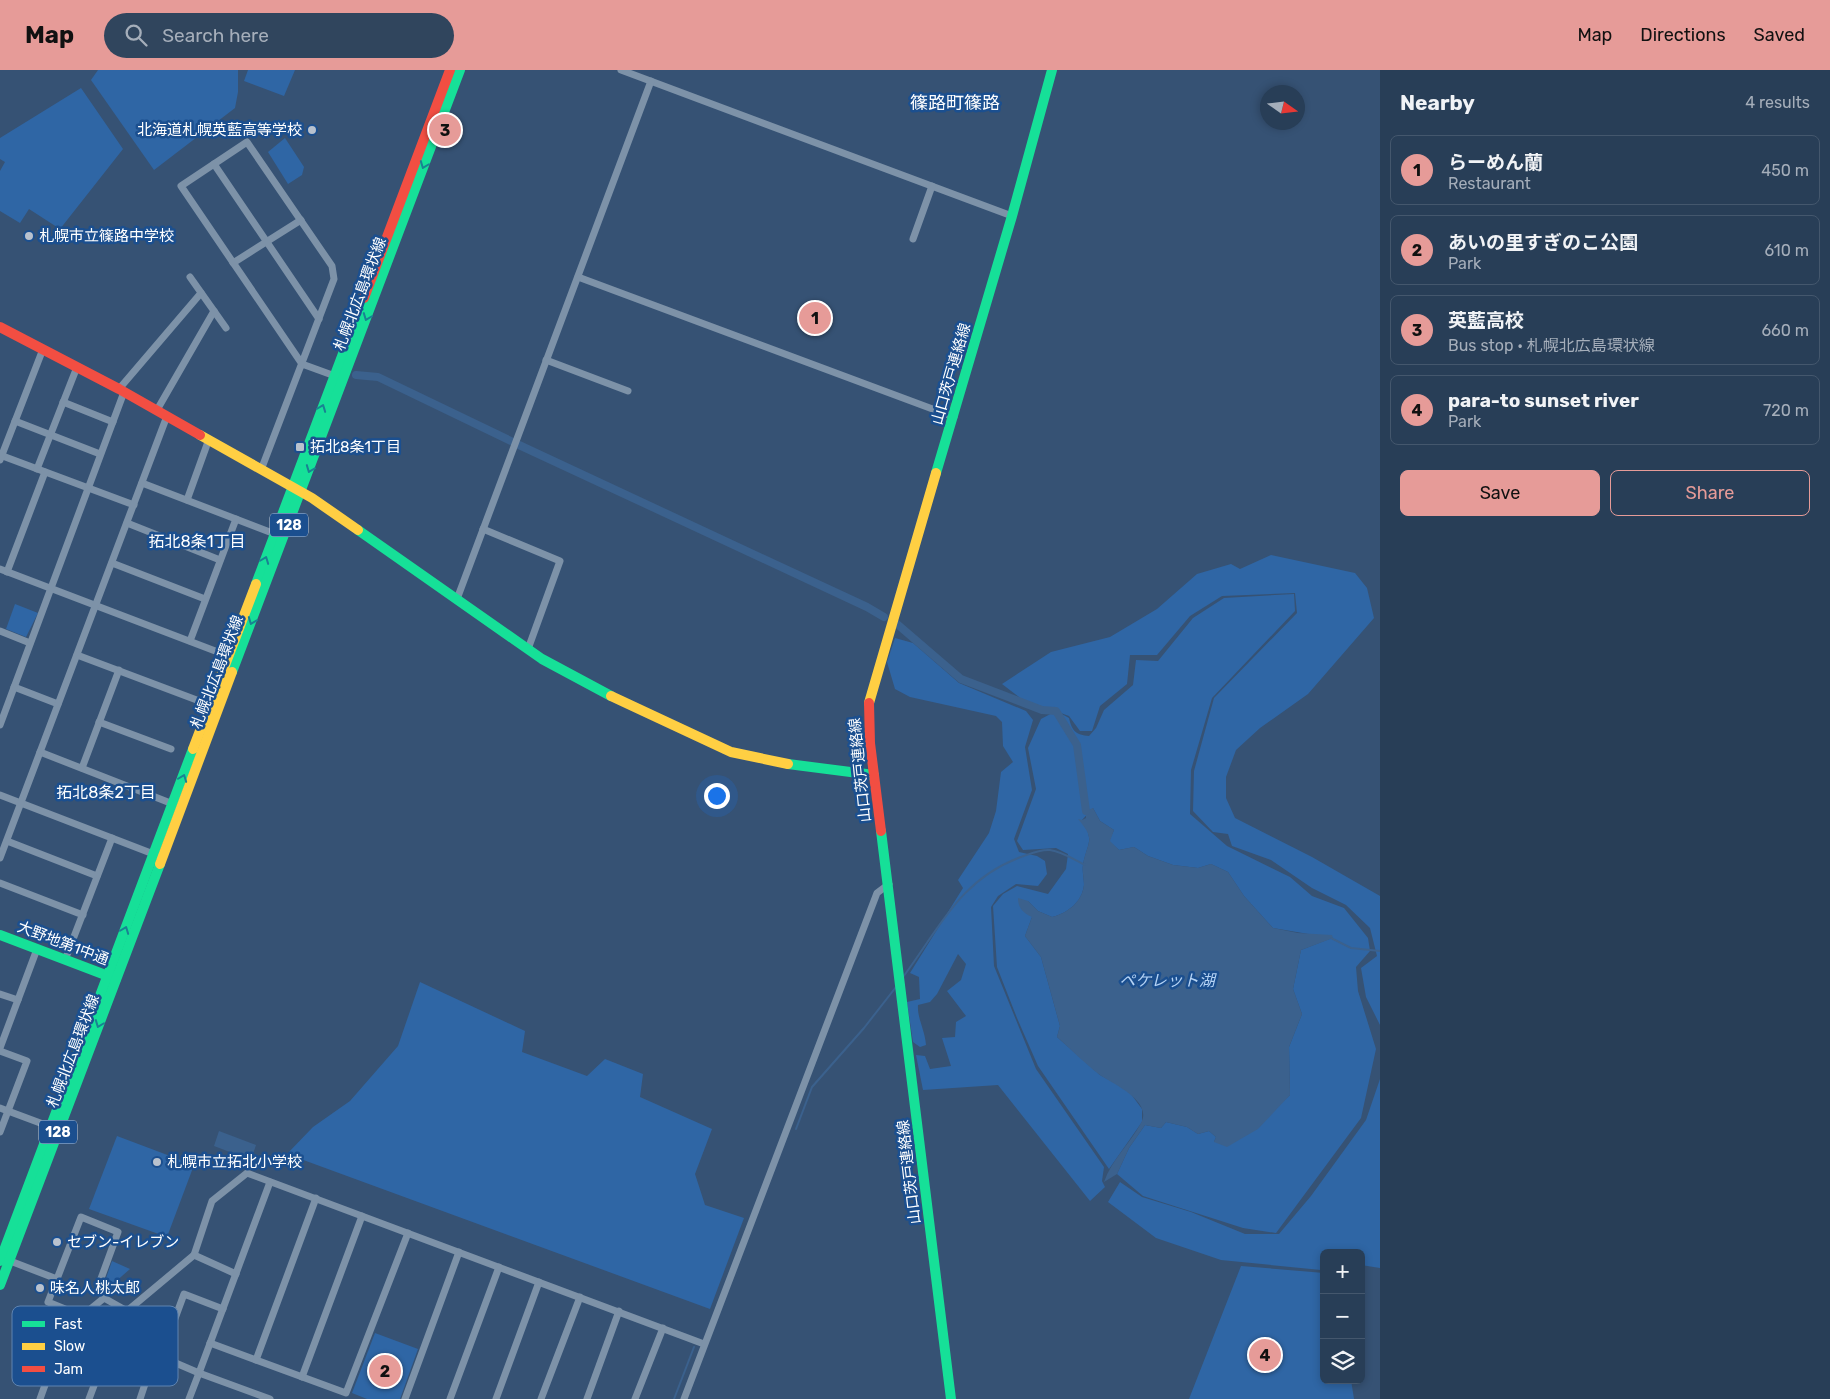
<!DOCTYPE html>
<meta charset="utf-8">
<style>
:root{--surface:#283e57;--page:#30455d;--text:#f1f3f6;--muted:#a5aeba;--line:#44576d;--accent:#e69b98}
body{margin:0;font-family:Rubik,"Noto Sans JP",sans-serif;background:var(--page);color:var(--text)}
.controls{position:absolute;right:15px;bottom:15px;display:grid;overflow:hidden;border-radius:8px;box-shadow:0 2px 8px #0003}
.controls button{width:45px;height:45px;display:grid;place-items:center;padding:0;border:0;border-bottom:1px solid var(--line);background:var(--surface);color:var(--text);font:25px sans-serif}
.compass{position:absolute;left:1260px;top:15px;width:45px;height:45px;border-radius:50%;background:var(--surface);box-shadow:0 2px 8px #0003;rotate:104deg}
.you{position:absolute;left:716px;top:725px;width:18px;height:18px;margin:-12px;border:4px solid #fff;border-radius:50%;background:#1a73e8;box-shadow:0 0 0 8px #1a73e833}
.badge{display:grid;place-items:center;width:32px;height:32px;border-radius:50%;background:var(--accent);color:#111;font-size:16px;font-weight:700}
.pin{position:absolute;translate:-50% -50%;border:2px solid #fff;box-shadow:0 1px 5px #0006}
.list{margin:0;padding:0;list-style:none}
h2{display:flex;justify-content:space-between;align-items:center;height:65px;margin:0;padding:0 20px;font-size:21px}
h2 small{font-size:16px;font-weight:400;color:var(--muted)}
.list li{display:grid;grid-template-columns:32px 1fr auto;gap:15px;align-items:center;box-sizing:border-box;height:70px;margin:0 10px 10px;padding:0 10px;border:1px solid var(--line);border-radius:8px}
.list b{display:block;font-size:19px;white-space:nowrap}
.list p{margin:0;font-size:16px;white-space:nowrap;color:var(--muted)}
.list em{font-size:16px;font-style:normal;color:var(--muted)}
.actions{display:flex;gap:10px;padding:15px 20px}
.actions a{flex:1;padding:11px 0;border:1px solid var(--accent);border-radius:8px;text-align:center;font-size:18px;color:var(--accent)}
.actions .main{background:var(--accent);color:#111}
.icon{flex:none;width:28px;height:28px;fill:none;stroke:currentColor;stroke-width:2;stroke-linecap:round;stroke-linejoin:round}
.map{position:relative;flex:none;width:1380px;height:1329px;overflow:hidden}
header{display:flex;align-items:center;gap:30px;box-sizing:border-box;height:70px;padding:0 25px;background:var(--accent);color:#111}
header strong{font-size:24px}
nav{display:flex;gap:28px;margin-inline-start:auto;font-size:18px}
.search{width:350px;height:45px;background:var(--page);display:flex;align-items:center;gap:12px;box-sizing:border-box;padding:0 18px;border-radius:28px;color:var(--muted);font-size:19px}
main{display:flex}
aside{flex:1;background:var(--surface)}
.map>svg:first-child{display:block}
.green{fill:#2f66a5}
.water{fill:#3b618d}
.lines{fill:none;stroke-linecap:round;stroke-linejoin:round}
.stream{stroke:#3b618d;stroke-width:2}
.canal{stroke:#3b618d;stroke-width:8}
.street{stroke:#7d92a8;stroke-width:7}
.fast{stroke:#16e098;stroke-width:10}
.slow{stroke:#ffcf43;stroke-width:10}
.jam{stroke:#f24e42;stroke-width:10}
.oneway{stroke:#198292}
.poi-dot{fill:#b9c2ce;stroke:#1b4f8f;stroke-width:2}
.labels{text-anchor:middle;stroke-width:5;stroke-linejoin:round;paint-order:stroke}
.shield{fill:#1b4f8f;stroke:#bbcadd;stroke-width:1}
.shield-label{font-size:14px;font-weight:bold;fill:#fff}
.poi-label{font-size:15px;fill:#fff;stroke:#1b4f8f;text-anchor:start}
.street-label{font-size:15px;fill:#fff;stroke:#1b4f8f}
.neighbourhood-label{font-size:16px;fill:#fff;stroke:#1b4f8f}
.water-label{font-size:16px;font-style:italic;fill:#b5d3f5;stroke:#1b4f8f}
.quarter-label{font-size:18px;fill:#fff;stroke:#1b4f8f}
.key{fill:#1b4f8f;stroke:#5f84b1;stroke-width:1}
.key-label{font-size:14px;fill:#fff}
</style>
<header>
<strong>Map</strong>
<div class="search"><svg class="icon" aria-label="search" viewBox="0 0 24 24"><circle cx="10" cy="10" r="6"/><path d="M15 15l6 6"/></svg>Search here</div>
<nav><a>Map</a><a>Directions</a><a>Saved</a></nav>
</header>
<main>
<div class="map">
<svg width="1380" height="1329" viewBox="0 0 1380 1329">
<rect width="100%" height="100%" fill="#365274"/>
<!-- green -->
<g class="green">
<polygon points="98,0 238,0 238,22 235,38 154,100 91,10"/>
<polygon points="248,0 295,0 284,26 244,11"/>
<polygon points="81,18 123,79 60,159 29,139 20,153 0,141 0,101 5,92 0,89 0,68"/>
<polygon points="285,68 304,97 302,105 288,114 268,82"/>
<path d="M1271 485 1355 503 1367 518 1374 548 1308 624 1260 658 1236 680 1226 707V728L1235 748 1312 787 1380 826V955L1366 927 1361 898 1377 886 1370 858 1346 835 1312 818 1271 790 1232 776 1228 764 1213 762 1193 741 1194 701 1214 628 1297 543 1295 523 1222 526 1190 546 1157 585H1130L1127 614 1100 636 1092 661H1080L1069 646 1058 642 1069 648C1072 661 1076 665 1089 666L1096 658 1104 640 1133 615 1136 590 1158 591 1193 548 1224 528 1294 524 1295 541 1212 628 1191 700 1190 744 1227 776 1290 807 1312 826 1344 838 1368 868 1370 881 1356 897 1358 921 1376 979 1361 1048 1276 1163 1243 1158 1143 1126 1117 1104 1129 1078 1145 1055 1161 1058 1166 1052 1187 1057 1198 1064 1209 1061 1216 1067 1214 1072 1277 1037 1290 1025 1289 977 1302 944 1293 919 1301 880 1332 868 1273 858 1244 826 1228 802 1211 794 1198 798 1173 795 1148 786 1134 777 1119 780 1109 771 1114 760 1100 751 1093 738 1082 750C1095 772 1087 773 1083 795 1082 802 1084 808 1084 815 1082 832 1068 843 1052 847L1038 841 1028 831 1032 847 1025 866 1041 887 1060 956 1057 967 1100 1005 1128 1020 1142 1039V1052L1109 1099 1038 996 1017 948 997 897 993 836 1003 824 1017 816 1048 824 1066 799 1068 784 1056 778 1023 780 1017 771 1036 719 1028 678 1041 649 1056 641 1023 630 1002 614 1051 582 1110 567 1157 539 1197 504 1231 494 1240 499Z"/>
<polygon points="15,534 38,543 26,567 6,559"/>
<path d="M895 568 913 573 959 613 1026 641 1033 650 1025 677 1032 720 1014 769 1019 782 1037 786 1045 791 1047 804 1038 816 1016 814 998 826 991 837 994 896 1036 999 1104 1097 1102 1111 1105 1117 1090 1131 998 1015 923 1020 916 985 925 986 930 999 951 996 942 968 955 967 956 952 966 946 947 921 961 910 966 894 958 884 937 924 930 932 918 935C917 948 925 960 926 975L920 977 913 972 907 932 920 929 919 907 910 903 963 818 958 810 989 763 996 741 1001 702 1013 692 1003 676 1002 652 996 646 910 627 895 619 887 592Z"/>
<polygon points="420,912 525,961 522,982 587,1006 605,989 643,1004 640,1027 712,1059 695,1104 705,1135 744,1148 710,1239 287,1084 313,1057 350,1031 398,976"/>
<polygon points="1380,1009 1380,1198 1361,1195 1361,1183 1324,1183 1324,1200 1321,1200 1221,1190 1156,1168 1108,1132 1120,1112 1142,1127 1191,1142 1245,1164 1279,1164 1311,1126 1366,1050"/>
<polygon points="117,1066 194,1095 167,1167 89,1139"/>
<polygon points="112,1191 130,1199 106,1220 104,1214"/>
<polygon points="1241,1196 1324,1203 1324,1310 1351,1310 1354,1329 1189,1329"/>
<polygon points="375,1263 418,1279 400,1329 367,1329 352,1323"/>
</g>
<!-- water -->
<g class="water">
<path d="M1093 738 1100 751 1114 760 1110 771 1119 780 1134 777 1148 786 1173 795 1198 798 1211 794 1228 802 1244 826 1273 858 1298 863 1332 865 1333 868 1301 880 1293 919 1302 944 1289 977 1290 1025 1258 1059 1227 1077 1214 1072 1216 1067 1209 1061 1198 1064 1187 1057 1166 1052 1161 1058 1145 1055 1129 1078 1117 1104 1104 1112C1112 1089 1130 1074 1141 1053 1153 1031 1113 1014 1100 1005 1085 994 1071 979 1057 967L1060 956 1041 887 1025 866 1032 847C1023 843 1018 838 1018 828L1028 831 1038 841 1052 847C1068 843 1082 832 1084 815 1084 808 1082 802 1083 795 1087 771 1097 771 1078 749L1082 750 1086 748V741Z"/>
<polygon points="219,1061 256,1075 251,1090 214,1076"/>
</g>
<g class="lines">
<!-- stream -->
<g class="stream">
<polyline points="1331,868 1351,878 1380,881"/>
<path d="M903 907C939 859 960 809 1021 787 1030 784 1040 779 1050 780 1063 782 1073 789 1085 795"/>
<polyline points="796,1059 812,1017 864,958 896,917"/>
<polyline points="674,1329 694,1277"/>
</g>
<!-- canal -->
<g class="canal">
<polyline points="356,305 378,307 513,372"/>
<polyline points="519,375 867,537 884,547"/>
<polyline points="897,554 961,609 1042,640 1056,641 1077,675 1086,741"/>
</g>
<!-- street -->
<g class="street">
<polyline points="621,0 1012,146"/>
<polyline points="214,94 319,249"/>
<polyline points="913,169 932,116"/>
<polyline points="233,193 301,150"/>
<polyline points="190,207 226,258"/>
<polyline points="578,207 954,347"/>
<polyline points="546,290 628,321"/>
<polyline points="119,319 201,223"/>
<polyline points="63,332 113,352"/>
<polyline points="157,340 214,241"/>
<polyline points="15,351 100,384"/>
<polyline points="0,385 134,435"/>
<polyline points="0,390 43,279"/>
<polyline points="37,399 77,297"/>
<polyline points="261,400 334,209 332,196 247,72 181,116 302,294 335,306"/>
<polyline points="142,413 275,464"/>
<polyline points="187,430 209,369"/>
<polyline points="127,453 220,490"/>
<polyline points="483,459 560,491 528,579"/>
<polyline points="112,493 205,529"/>
<polyline points="0,499 231,587"/>
<polyline points="7,502 45,402"/>
<polyline points="457,529 651,11"/>
<polyline points="0,561 30,573"/>
<polyline points="190,571 236,449"/>
<polyline points="77,585 210,635"/>
<polyline points="14,617 58,634"/>
<polyline points="99,652 171,679"/>
<polyline points="0,655 124,322"/>
<polyline points="40,682 173,734"/>
<polyline points="82,698 119,600"/>
<polyline points="0,725 156,785"/>
<polyline points="7,771 97,806"/>
<polyline points="0,788 167,346"/>
<polyline points="0,813 83,845"/>
<polyline points="65,890 112,768"/>
<polyline points="0,924 18,930"/>
<polyline points="0,978 37,879"/>
<polyline points="0,981 27,991 0,1062"/>
<polyline points="0,1038 51,1057"/>
<polyline points="194,1185 236,1204"/>
<polyline points="5,1189 57,1209"/>
<polyline points="104,1228 82,1246 48,1232 81,1147 118,1162 99,1214 104,1228 127,1241 171,1291 199,1303 270,1112"/>
<polyline points="127,1241 194,1185 212,1131 247,1103 704,1274"/>
<polyline points="156,1273 170,1262 184,1224 223,1239"/>
<polyline points="210,1273 346,1323 408,1163"/>
<polyline points="57,1281 145,1314 171,1291"/>
<polyline points="256,1290 316,1128"/>
<polyline points="302,1307 362,1146"/>
<polyline points="40,1329 64,1262 82,1246"/>
<polyline points="89,1329 101,1297"/>
<polyline points="140,1329 145,1314"/>
<polyline points="189,1329 199,1303 270,1329"/>
<polyline points="405,1329 459,1182"/>
<polyline points="450,1329 499,1197"/>
<polyline points="496,1329 539,1212"/>
<polyline points="541,1329 580,1227"/>
<polyline points="587,1329 619,1241"/>
<polyline points="635,1329 663,1258"/>
<polyline points="684,1329 877,823 889,814"/>
</g>
<!-- fast -->
<g class="fast">
<polyline points="936,403 1012,146 1052,0"/>
<polyline points="358,460 542,589 611,626"/>
<polyline points="256,514 364,228"/>
<polyline points="232,602 460,0"/>
<polyline points="788,694 874,705"/>
<polyline points="881,761 951,1329"/>
<polyline points="0,865 116,909"/>
<polyline points="0,1191 193,679"/>
<polyline points="0,1215 160,794"/>
</g>
<!-- slow -->
<g class="slow">
<polyline points="200,365 312,428 358,460"/>
<polyline points="611,626 731,682 788,694"/>
<polyline points="869,633 936,403"/>
<polyline points="193,679 256,514"/>
<polyline points="160,794 232,602"/>
</g>
<!-- jam -->
<g class="jam">
<polyline points="364,228 450,0"/>
<polyline points="0,257 119,319 200,365"/>
<polyline points="869,633 870,673 881,761"/>
</g>
</g>
<!-- one-way arrows -->
<defs><path id="oneway-chevron" d="M-2-3.5L2.5 0L-2 3.5" fill="none" stroke-width="1.6" stroke-linecap="round" stroke-linejoin="round" transform="scale(1.25)"/></defs>
<g class="oneway">
<use href="#oneway-chevron" transform="translate(424 95) rotate(111)"/>
<use href="#oneway-chevron" transform="translate(367 247) rotate(111)"/>
<use href="#oneway-chevron" transform="translate(322 338) rotate(-69)"/>
<use href="#oneway-chevron" transform="translate(310 399) rotate(111)"/>
<use href="#oneway-chevron" transform="translate(265 490) rotate(-69)"/>
<use href="#oneway-chevron" transform="translate(252 551) rotate(111)"/>
<use href="#oneway-chevron" transform="translate(183 708) rotate(-69)"/>
<use href="#oneway-chevron" transform="translate(125 860) rotate(-69)"/>
<use href="#oneway-chevron" transform="translate(99 954) rotate(111)"/>
</g>
<!-- markers -->
<g class="poi-dot">
<circle cx="312" cy="60" r="5"/>
<circle cx="29" cy="166" r="5"/>
<rect x="295" y="372" width="10" height="10" rx="2.5"/>
<circle cx="157" cy="1092" r="5"/>
<circle cx="57" cy="1172" r="5"/>
<circle cx="40" cy="1218" r="5"/>
</g>
<g class="labels">
<!-- shield labels -->
<g class="shield">
<rect x="270" y="443.5" width="38" height="23" rx="4"/>
<rect x="39" y="1050.5" width="38" height="23" rx="4"/>
</g>
<g class="shield-label">
<text x="289" y="460">128</text>
<text x="58" y="1067">128</text>
</g>
<!-- poi labels -->
<g class="poi-label">
<text x="302" y="65" text-anchor="end">北海道札幌英藍高等学校</text>
<text x="39" y="171">札幌市立篠路中学校</text>
<text x="310" y="382">拓北8条1丁目</text>
<text x="167" y="1097">札幌市立拓北小学校</text>
<text x="67" y="1177">セブン-イレブン</text>
<text x="50" y="1223">味名人桃太郎</text>
</g>
<!-- street labels -->
<g class="street-label">
<text transform="translate(360 224) rotate(-69)" y="5">札幌北広島環状線</text>
<text transform="translate(951 304) rotate(-74)" y="5">山口茨戸連絡線</text>
<text transform="translate(217 602) rotate(-69)" y="5">札幌北広島環状線</text>
<text transform="translate(860 700) rotate(-96)" y="5">山口茨戸連絡線</text>
<text transform="translate(63 873) rotate(21)" y="5">大野地第1中通</text>
<text transform="translate(73 981) rotate(-69)" y="5">札幌北広島環状線</text>
<text transform="translate(909 1102) rotate(-97)" y="5">山口茨戸連絡線</text>
</g>
<!-- neighbourhood labels -->
<g class="neighbourhood-label">
<text x="197" y="477">拓北8条1丁目</text>
<text x="106" y="728">拓北8条2丁目</text>
</g>
<!-- water labels -->
<g class="water-label">
<text x="1167" y="916">ペケレット湖</text>
</g>
<!-- quarter labels -->
<g class="quarter-label">
<text x="955" y="39">篠路町篠路</text>
</g>
</g>
<!-- legend -->
<rect x="12" y="1236" width="166" height="80" rx="8" class="key"/>
<rect x="22" y="1251" width="23" height="6" fill="#16e098"/>
<rect x="22" y="1273" width="23" height="7" fill="#ffcf43"/>
<rect x="22" y="1296" width="23" height="6" fill="#f24e42"/>
<g class="key-label">
<text x="54" y="1259">Fast</text>
<text x="54" y="1281">Slow</text>
<text x="54" y="1304">Jam</text>
</g>
</svg>
<div class="controls">
<button>+</button>
<button>−</button>
<button><svg class="icon" aria-label="layers" viewBox="0 0 24 24"><path d="M12 4l9 5-9 5-9-5zM3 14l9 5 9-5"/></svg></button>
</div>
<svg class="compass" viewBox="-18 -18 36 36"><path d="M0-13l5 13h-10z" fill="#e53935"/><path d="M0 13l5-13h-10z" fill="#a5aeba"/></svg>
<div class="you"></div>
<div class="pin badge" style="left:815px;top:248px">1</div>
<div class="pin badge" style="left:385px;top:1301px">2</div>
<div class="pin badge" style="left:445px;top:60px">3</div>
<div class="pin badge" style="left:1265px;top:1285px">4</div>
</div>
<aside>
<h2>Nearby<small>4 results</small></h2>
<ul class="list">
<li><span class="badge">1</span><div><b>らーめん蘭</b><p>Restaurant</p></div><em>450 m</em></li>
<li><span class="badge">2</span><div><b>あいの里すぎのこ公園</b><p>Park</p></div><em>610 m</em></li>
<li><span class="badge">3</span><div><b>英藍高校</b><p>Bus stop · 札幌北広島環状線</p></div><em>660 m</em></li>
<li><span class="badge">4</span><div><b>para-to sunset river</b><p>Park</p></div><em>720 m</em></li>
</ul>
<div class="actions"><a class="main">Save</a><a>Share</a></div>
</aside>
</main>
